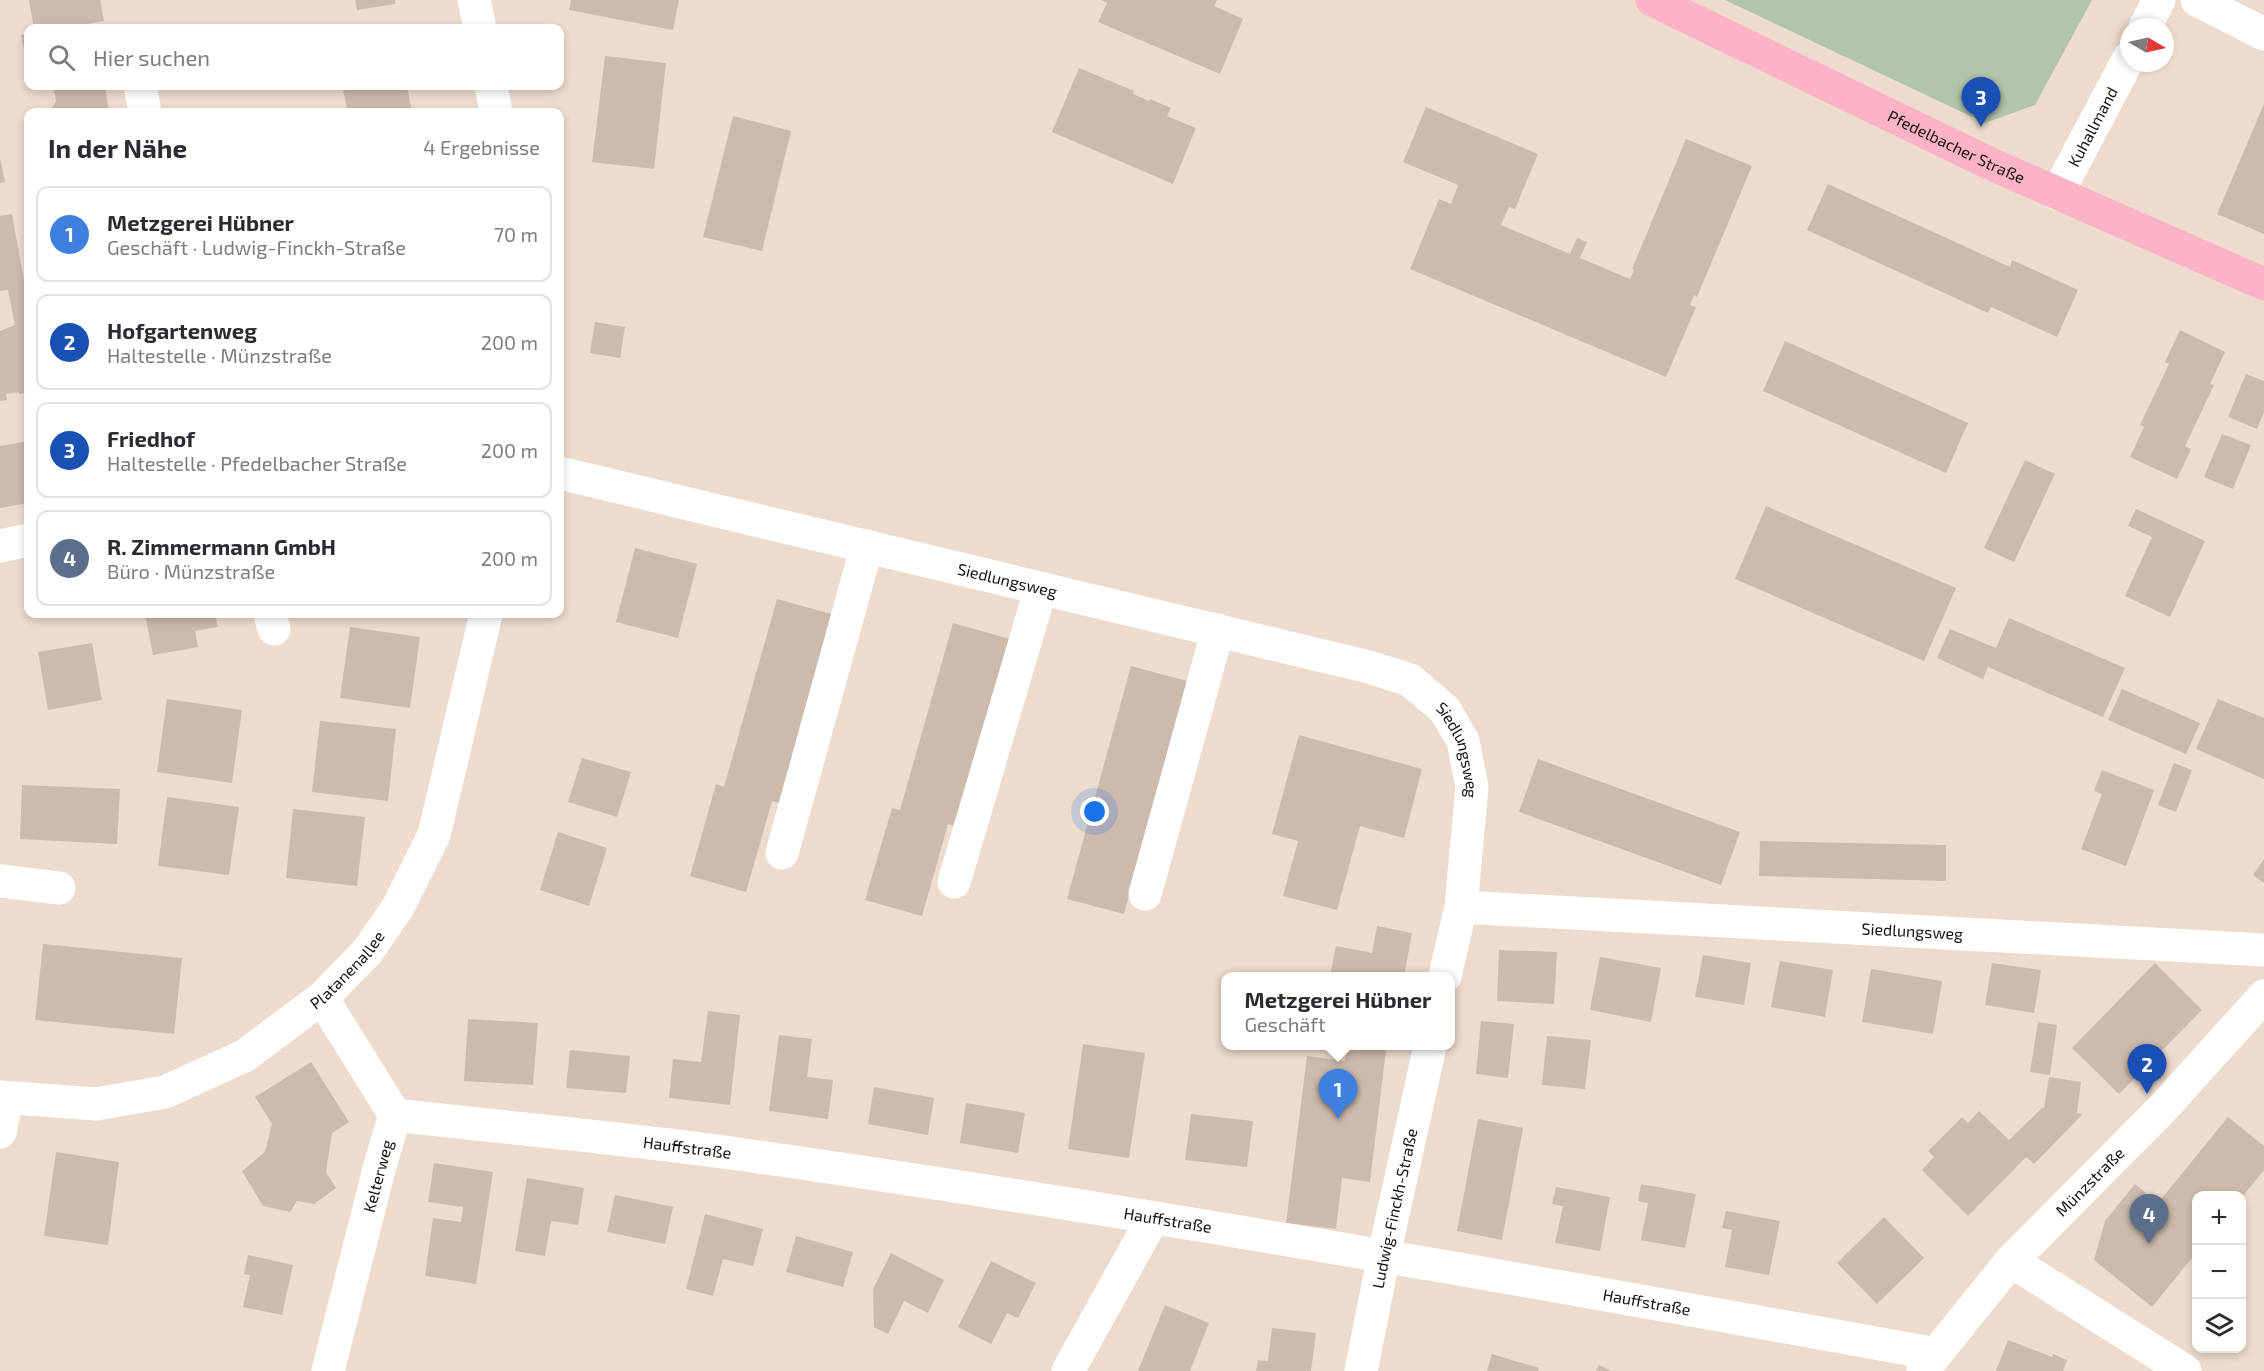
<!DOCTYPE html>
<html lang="de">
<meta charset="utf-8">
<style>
:root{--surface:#fff;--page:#f7f7f7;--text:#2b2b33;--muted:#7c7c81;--line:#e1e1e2;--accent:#6240b8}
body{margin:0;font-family:"Exo 2",sans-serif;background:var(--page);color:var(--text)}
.controls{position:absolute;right:18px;bottom:18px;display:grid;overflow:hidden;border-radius:12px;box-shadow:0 3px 9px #0003}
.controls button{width:54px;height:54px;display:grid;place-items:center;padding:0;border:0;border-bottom:2px solid var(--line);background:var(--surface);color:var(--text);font:30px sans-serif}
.compass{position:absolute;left:2120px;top:18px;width:54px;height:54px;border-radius:50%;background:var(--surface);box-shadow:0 3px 9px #0003;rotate:99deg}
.you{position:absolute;left:1095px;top:812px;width:21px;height:21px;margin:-15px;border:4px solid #fff;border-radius:50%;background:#1a73e8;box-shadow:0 0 0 9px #1a73e833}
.badge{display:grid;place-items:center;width:39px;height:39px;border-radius:50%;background:var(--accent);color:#fff;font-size:20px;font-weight:700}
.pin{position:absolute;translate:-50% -50px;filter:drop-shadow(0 2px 3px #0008)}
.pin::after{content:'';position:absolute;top:32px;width:21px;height:18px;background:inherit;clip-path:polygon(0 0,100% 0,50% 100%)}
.popup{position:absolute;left:1221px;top:972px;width:234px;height:78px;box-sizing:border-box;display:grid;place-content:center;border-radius:12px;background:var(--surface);filter:drop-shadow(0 2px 4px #0005);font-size:20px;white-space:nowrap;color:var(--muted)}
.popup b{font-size:22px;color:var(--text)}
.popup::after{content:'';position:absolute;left:50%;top:100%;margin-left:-12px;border:12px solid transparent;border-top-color:var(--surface)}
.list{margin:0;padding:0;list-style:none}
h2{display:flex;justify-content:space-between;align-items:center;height:78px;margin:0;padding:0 24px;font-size:26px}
h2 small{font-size:20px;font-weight:400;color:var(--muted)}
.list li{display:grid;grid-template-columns:39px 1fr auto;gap:18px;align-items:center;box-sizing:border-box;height:96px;margin:0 12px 12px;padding:0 12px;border:2px solid var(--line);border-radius:12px}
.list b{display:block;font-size:22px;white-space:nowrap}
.list p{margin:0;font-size:20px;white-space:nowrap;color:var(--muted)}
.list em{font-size:20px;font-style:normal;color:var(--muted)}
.icon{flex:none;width:33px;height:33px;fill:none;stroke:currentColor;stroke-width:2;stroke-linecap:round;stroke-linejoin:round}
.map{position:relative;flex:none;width:2264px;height:1371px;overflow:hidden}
.search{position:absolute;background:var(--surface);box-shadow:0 3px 9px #0003;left:24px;top:24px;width:540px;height:66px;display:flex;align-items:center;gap:15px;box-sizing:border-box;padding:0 21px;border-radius:12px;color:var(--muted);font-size:22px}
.panel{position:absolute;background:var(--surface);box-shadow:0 3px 9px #0003;left:24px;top:108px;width:540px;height:510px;border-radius:12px}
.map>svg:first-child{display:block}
.green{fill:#b1c4ac}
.building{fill:#ccbaac}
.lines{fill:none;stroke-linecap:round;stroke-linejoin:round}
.minor{stroke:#fff;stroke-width:33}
.major{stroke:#fcb3c8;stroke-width:33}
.labels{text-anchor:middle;stroke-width:5;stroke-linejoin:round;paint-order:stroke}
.street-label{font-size:16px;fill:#150f0a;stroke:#fff}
</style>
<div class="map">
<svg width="2264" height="1371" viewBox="0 0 2264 1371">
<rect width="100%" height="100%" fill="#eddccd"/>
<!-- green -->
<polygon class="green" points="1725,0 2092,0 2035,105 1985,123"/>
<!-- building -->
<g class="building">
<polygon points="29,0 100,0 104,21 65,28 34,28"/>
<polygon points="355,0 395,0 395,4 357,10"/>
<polygon points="571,0 679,0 673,30 569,10"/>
<polygon points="1101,0 1217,0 1214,6 1243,19 1220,74 1098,22 1107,3"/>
<polygon points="28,34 28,63 27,64 21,35"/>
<polygon points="605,56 666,63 654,169 592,162"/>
<polygon points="1079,68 1134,91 1133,94 1149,101 1150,99 1171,108 1167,116 1196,128 1173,184 1052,132"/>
<polygon points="53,86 105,86 109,112 52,112 52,108 56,101"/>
<polygon points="342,86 407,86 412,112 348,112"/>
<polygon points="2264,104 2264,234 2217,214"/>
<polygon points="1426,107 1538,154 1515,209 1509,207 1501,225 1570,254 1577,238 1587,242 1580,258 1630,279 1634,270 1632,269 1686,139 1752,166 1697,297 1694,295 1690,305 1696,307 1666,377 1410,269 1439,199 1451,204 1458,185 1403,162"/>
<polygon points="257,108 258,112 237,112 237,111"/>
<polygon points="733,116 791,131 762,251 703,237"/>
<polygon points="0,158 5,182 0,183"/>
<polygon points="1828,184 2010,267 2012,260 2078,290 2057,337 1991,307 1988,313 1807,230"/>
<polygon points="12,214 24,281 28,280 28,324 27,324 28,393 19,394 19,392 6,394 7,400 0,401 0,331 15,325 8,290 0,291 0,216"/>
<polygon points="595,322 625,327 620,358 590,353"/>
<polygon points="2180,330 2225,352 2210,384 2214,385 2185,446 2191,449 2177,479 2130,457 2144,427 2140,425 2169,364 2165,362"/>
<polygon points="1785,341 1968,423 1946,473 1763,391"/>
<polygon points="2246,374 2264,381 2264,412 2257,429 2228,417"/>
<polygon points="2222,434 2251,445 2233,489 2204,477"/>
<polygon points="28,441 28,503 0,508 0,446"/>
<polygon points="2025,460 2055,474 2014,562 1984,548"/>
<polygon points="1766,506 1956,588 1924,661 1735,579"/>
<polygon points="2136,509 2205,541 2170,617 2125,596 2152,537 2128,526"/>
<polygon points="635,548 697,564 678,638 616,622"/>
<polygon points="777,599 835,615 781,803 772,801 746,892 690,876 716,784 724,787"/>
<polygon points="145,614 215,614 218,627 195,631 198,647 153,655"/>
<polygon points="2009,618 2125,668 2103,717 1988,667 1983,679 1937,658 1950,629 1996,648"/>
<polygon points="953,623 1010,639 957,827 948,824 922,916 865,900 892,808 900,810"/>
<polygon points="350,627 420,637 410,708 340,698"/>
<polygon points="92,643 102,700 48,710 38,652"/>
<polygon points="1131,666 1187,681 1124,914 1067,899"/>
<polygon points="2122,689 2200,723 2186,754 2108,720"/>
<polygon points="167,699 242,710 232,783 157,772"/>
<polygon points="2218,699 2264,718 2264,779 2196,749"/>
<polygon points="320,721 396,729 388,801 312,792"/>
<polygon points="1299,735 1422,769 1404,838 1360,826 1337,910 1283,896 1298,841 1272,834"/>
<polygon points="582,758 631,772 617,817 568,802"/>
<polygon points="1538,759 1740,832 1721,885 1519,812"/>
<polygon points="2174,763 2192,770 2176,812 2158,805"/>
<polygon points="2102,770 2154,790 2126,866 2081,849 2102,794 2094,791"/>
<polygon points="22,785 120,789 117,844 20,839"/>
<polygon points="167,797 239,807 229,875 158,866"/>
<polygon points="293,809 365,817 357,886 286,878"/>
<polygon points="558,832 607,848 589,906 540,890"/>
<polygon points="1760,841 1946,845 1946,881 1759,876"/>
<polygon points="2264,859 2264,883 2253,875"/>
<polygon points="1377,926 1412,933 1404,976 1330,976 1336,946 1372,953"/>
<polygon points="43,944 182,958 174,1034 35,1020"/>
<polygon points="1499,950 1557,952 1554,1004 1497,1001"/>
<polygon points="1703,955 1751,963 1744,1005 1695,997"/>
<polygon points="1600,957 1661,968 1651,1022 1590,1010"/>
<polygon points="1780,961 1833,970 1825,1017 1771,1007"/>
<polygon points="1992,963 2041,970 2034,1013 1985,1005"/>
<polygon points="2155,963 2202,1010 2119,1094 2072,1048"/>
<polygon points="1871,969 1942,981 1933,1034 1862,1022"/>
<polygon points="708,1011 740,1015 730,1105 669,1098 673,1059 701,1062"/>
<polygon points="468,1019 538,1023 533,1085 464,1081"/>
<polygon points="1481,1021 1514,1024 1508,1078 1476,1074"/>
<polygon points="2038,1022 2057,1025 2050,1075 2030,1072"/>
<polygon points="779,1035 812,1039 807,1077 833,1080 828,1119 769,1111"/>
<polygon points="1547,1036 1591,1040 1585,1089 1542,1085"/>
<polygon points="1083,1044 1145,1053 1129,1158 1068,1149"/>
<polygon points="1347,1046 1386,1050 1370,1182 1342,1178 1336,1229 1286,1223 1307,1056 1345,1061"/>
<polygon points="570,1050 630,1056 626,1093 566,1088"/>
<polygon points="311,1062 349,1122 332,1133 326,1172 336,1188 314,1204 297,1201 290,1212 263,1206 242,1171 265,1152 272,1124 255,1097"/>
<polygon points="2049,1077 2081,1082 2077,1113 2083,1114 2034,1164 2026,1157 1968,1216 1922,1170 1934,1157 1928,1151 1962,1117 1968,1123 1979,1111 2009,1140 2042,1108 2044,1108"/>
<polygon points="874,1087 934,1098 928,1135 868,1124"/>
<polygon points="966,1103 1025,1113 1018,1153 960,1143"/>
<polygon points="1191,1114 1253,1121 1247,1167 1185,1160"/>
<polygon points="2228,1117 2264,1146 2264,1170 2243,1196 2196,1196 2196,1253 2152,1307 2094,1260 2105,1221 2135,1184 2158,1203"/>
<polygon points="1478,1119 1523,1128 1502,1240 1457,1231"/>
<polygon points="56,1152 119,1162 108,1245 44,1236"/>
<polygon points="434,1163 493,1172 476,1284 425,1276 433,1218 461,1222 463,1207 428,1202"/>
<polygon points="527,1178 584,1188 578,1225 551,1221 545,1256 515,1251"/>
<polygon points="1641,1184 1696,1194 1685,1248 1641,1240 1648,1203 1638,1201"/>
<polygon points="1556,1187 1610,1197 1600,1251 1555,1243 1563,1206 1552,1204"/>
<polygon points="615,1195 673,1207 665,1244 607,1232"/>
<polygon points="1726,1211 1780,1221 1769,1275 1725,1267 1732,1230 1722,1228"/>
<polygon points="705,1214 763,1229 753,1266 723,1259 713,1296 686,1289"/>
<polygon points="1884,1217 1924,1258 1877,1304 1837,1263"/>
<polygon points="796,1236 853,1252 843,1287 786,1272"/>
<polygon points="891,1253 944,1280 928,1313 904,1301 888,1334 874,1327 873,1289"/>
<polygon points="248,1255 293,1265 282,1315 243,1307 250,1275 244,1274"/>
<polygon points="991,1261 1036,1283 1018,1318 1007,1313 991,1344 958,1327"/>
<polygon points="1165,1305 1209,1323 1190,1371 1138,1371"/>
<polygon points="1272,1328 1316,1333 1311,1371 1256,1371 1258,1360 1268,1361"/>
<polygon points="2008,1340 2052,1357 2053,1354 2067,1360 2063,1371 1996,1371"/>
<polygon points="1492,1354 1539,1368 1538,1371 1487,1371"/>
<polygon points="1599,1365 1611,1371 1596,1371"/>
</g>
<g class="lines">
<!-- minor -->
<g class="minor">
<polyline points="474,0 480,28"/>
<polyline points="2197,0 2264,34"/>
<polyline points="2145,27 2159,0"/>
<polyline points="140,86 145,112"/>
<polyline points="491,86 496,112"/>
<path id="s1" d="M2057 194 2129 58"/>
<path id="s2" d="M560 473 1369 667 1410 680 1445 710 1463 741 1472 787 1461 907 1445 976"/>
<polyline points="0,546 28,540"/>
<polyline points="270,614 274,629"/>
<polyline points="782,853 867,546"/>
<polyline points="0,881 59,888"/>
<polyline points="954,882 1041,588"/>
<polyline points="1145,894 1218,630"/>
<path id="s3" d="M1461 907 2264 950"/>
<polyline points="322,998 395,1115 379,1169 328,1371"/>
<path id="s4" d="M0 1097 96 1104 165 1092 244 1056 322 998 367 952 398 907 434 835 486 614"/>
<path id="s5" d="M395 1115C509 1128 624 1138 738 1154 1139 1211 1538 1282 1936 1354"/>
<polyline points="0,1132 7,1098"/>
<polyline points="2011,1261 2185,1371"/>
<path id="s6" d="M1923 1370 2011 1261 2163 1108 2264 996"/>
<polyline points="1068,1371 1153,1218"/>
<path id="s7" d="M1361 1371 1384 1255 1430 1046"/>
</g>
<!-- major -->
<path class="major" id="s8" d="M1652 0 1991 164 2264 284"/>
</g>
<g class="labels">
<!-- street labels -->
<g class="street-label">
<text dy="6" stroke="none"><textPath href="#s1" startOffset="76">Kuhallmand</textPath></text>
<text dy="6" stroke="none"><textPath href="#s8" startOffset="338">Pfedelbacher Straße</textPath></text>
<text dy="6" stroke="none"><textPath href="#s2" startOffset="460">Siedlungsweg</textPath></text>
<text dy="6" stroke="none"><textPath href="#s2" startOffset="964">Siedlungsweg</textPath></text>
<text dy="6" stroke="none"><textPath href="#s3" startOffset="452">Siedlungsweg</textPath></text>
<text dy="6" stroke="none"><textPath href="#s4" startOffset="388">Platanenallee</textPath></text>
<text dy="6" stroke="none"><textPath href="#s5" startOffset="294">Hauffstraße</textPath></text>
<text transform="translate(378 1176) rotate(-75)" y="6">Kelterweg</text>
<text dy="6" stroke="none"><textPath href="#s6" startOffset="252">Münzstraße</textPath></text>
<text dy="6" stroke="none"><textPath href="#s7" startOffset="166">Ludwig-Finckh-Straße</textPath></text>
<text dy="6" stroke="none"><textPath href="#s5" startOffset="780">Hauffstraße</textPath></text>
<text dy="6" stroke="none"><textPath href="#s5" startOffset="1266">Hauffstraße</textPath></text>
</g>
</g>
</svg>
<div class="controls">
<button>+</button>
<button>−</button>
<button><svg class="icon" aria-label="layers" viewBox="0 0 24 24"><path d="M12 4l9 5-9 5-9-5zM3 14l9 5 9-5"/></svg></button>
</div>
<svg class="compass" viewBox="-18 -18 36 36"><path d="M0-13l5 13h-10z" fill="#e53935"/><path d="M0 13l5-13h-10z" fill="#7c7c81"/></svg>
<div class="you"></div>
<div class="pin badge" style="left:1338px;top:1119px;background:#3f7fe0">1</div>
<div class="popup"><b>Metzgerei Hübner</b>Geschäft</div>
<div class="pin badge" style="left:2147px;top:1094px;background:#1a4fb4">2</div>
<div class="pin badge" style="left:1981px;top:127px;background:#1a4fb4">3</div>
<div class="pin badge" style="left:2149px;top:1244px;background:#5c6f8a">4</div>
<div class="search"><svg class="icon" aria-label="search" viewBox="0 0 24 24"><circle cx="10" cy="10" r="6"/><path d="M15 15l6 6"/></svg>Hier suchen</div>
<section class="panel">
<h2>In der Nähe<small>4 Ergebnisse</small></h2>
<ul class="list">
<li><span class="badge" style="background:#3f7fe0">1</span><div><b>Metzgerei Hübner</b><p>Geschäft · Ludwig-Finckh-Straße</p></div><em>70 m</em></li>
<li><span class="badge" style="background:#1a4fb4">2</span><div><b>Hofgartenweg</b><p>Haltestelle · Münzstraße</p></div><em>200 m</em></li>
<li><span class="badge" style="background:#1a4fb4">3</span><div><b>Friedhof</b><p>Haltestelle · Pfedelbacher Straße</p></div><em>200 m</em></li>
<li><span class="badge" style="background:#5c6f8a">4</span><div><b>R. Zimmermann GmbH</b><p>Büro · Münzstraße</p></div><em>200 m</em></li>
</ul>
</section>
</div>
